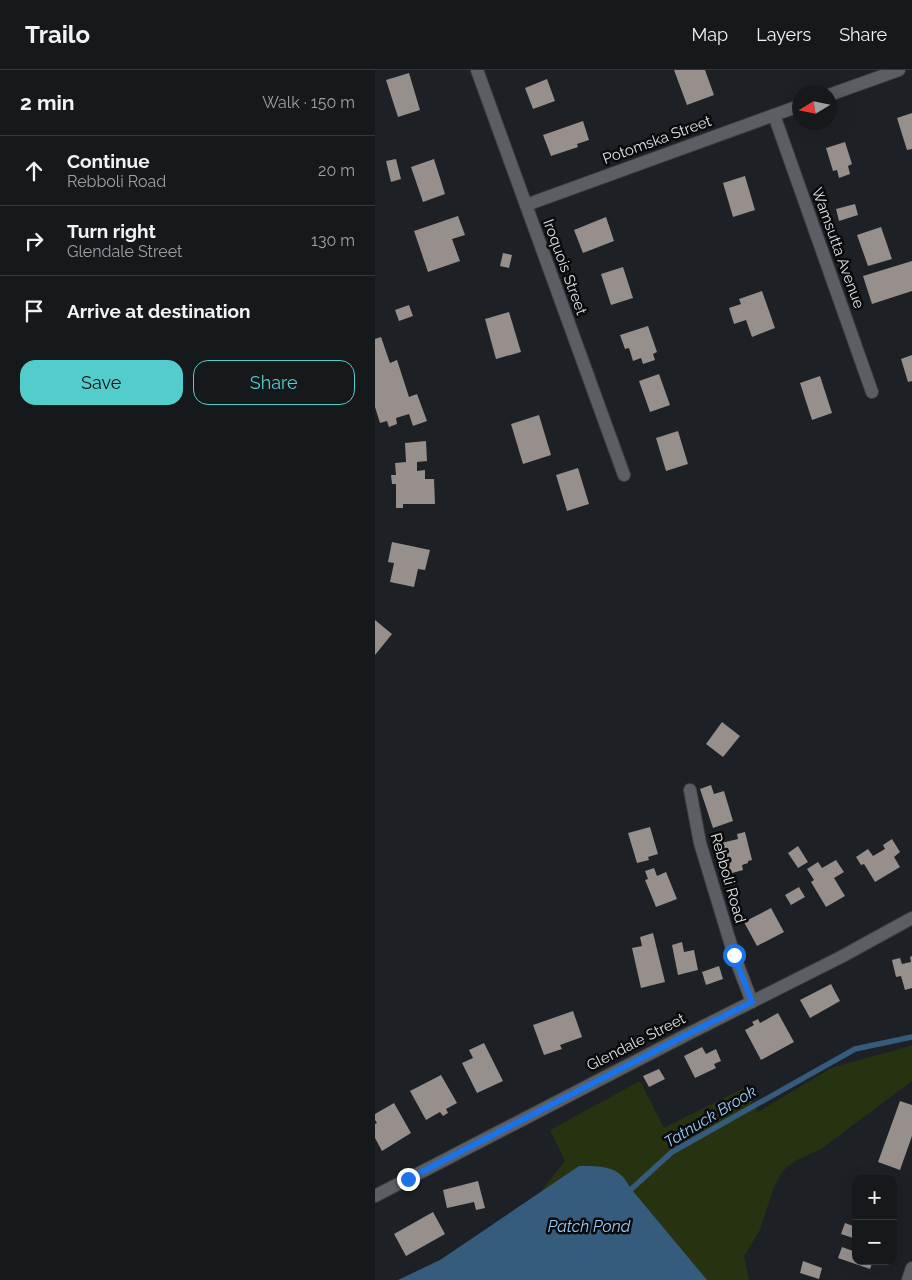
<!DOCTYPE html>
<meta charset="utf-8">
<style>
:root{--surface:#16191c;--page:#232629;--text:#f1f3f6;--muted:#9ea0a3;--line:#35383b;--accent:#53cdcb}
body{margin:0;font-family:Raleway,sans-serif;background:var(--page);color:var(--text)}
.controls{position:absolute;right:15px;bottom:15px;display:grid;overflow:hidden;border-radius:10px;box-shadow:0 5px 20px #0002}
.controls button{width:45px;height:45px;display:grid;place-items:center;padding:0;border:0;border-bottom:1px solid var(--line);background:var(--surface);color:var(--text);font:25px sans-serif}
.compass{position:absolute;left:417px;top:15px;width:45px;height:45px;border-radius:50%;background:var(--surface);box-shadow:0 5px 20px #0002;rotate:260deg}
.stop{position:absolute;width:15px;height:15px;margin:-11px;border:4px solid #1a73e8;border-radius:50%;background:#fff}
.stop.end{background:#1a73e8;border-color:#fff;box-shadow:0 1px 5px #0008}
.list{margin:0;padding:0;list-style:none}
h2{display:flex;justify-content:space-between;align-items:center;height:65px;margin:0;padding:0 20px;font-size:21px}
h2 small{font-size:16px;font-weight:400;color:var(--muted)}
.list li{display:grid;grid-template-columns:32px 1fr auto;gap:15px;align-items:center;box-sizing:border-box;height:70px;padding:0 20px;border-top:1px solid var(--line)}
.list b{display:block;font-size:19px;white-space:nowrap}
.list p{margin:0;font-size:16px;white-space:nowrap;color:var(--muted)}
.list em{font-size:16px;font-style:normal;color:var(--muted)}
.actions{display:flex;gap:10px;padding:15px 20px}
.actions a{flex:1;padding:11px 0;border:1px solid var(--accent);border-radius:15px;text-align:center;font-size:18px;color:var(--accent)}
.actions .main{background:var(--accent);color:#111}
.icon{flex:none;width:28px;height:28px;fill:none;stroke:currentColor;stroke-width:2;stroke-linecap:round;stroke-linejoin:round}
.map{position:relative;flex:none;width:537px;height:1210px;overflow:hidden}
header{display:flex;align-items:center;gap:30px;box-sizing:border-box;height:70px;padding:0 25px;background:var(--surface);border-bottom:1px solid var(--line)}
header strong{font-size:24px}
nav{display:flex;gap:28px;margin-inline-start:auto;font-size:18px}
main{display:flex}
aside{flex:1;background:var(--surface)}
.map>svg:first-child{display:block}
.green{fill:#273210}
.water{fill:#355b7d}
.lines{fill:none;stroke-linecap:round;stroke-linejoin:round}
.stream{stroke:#355b7d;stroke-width:5.5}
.building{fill:#968f8b}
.street-casing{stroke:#3c3e42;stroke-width:14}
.secondary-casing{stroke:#3c3e42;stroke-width:14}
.street{stroke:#5b5f64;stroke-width:12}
.secondary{stroke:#5b5f64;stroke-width:12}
.route{stroke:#1a73e8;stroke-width:6}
.labels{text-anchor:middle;stroke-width:5;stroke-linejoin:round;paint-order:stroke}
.street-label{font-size:15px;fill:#e0e2e5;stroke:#090a0c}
.water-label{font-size:16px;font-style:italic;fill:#9ccbf8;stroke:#090a0c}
</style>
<header>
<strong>Trailo</strong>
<nav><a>Map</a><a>Layers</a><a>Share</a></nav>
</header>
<main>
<aside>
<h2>2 min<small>Walk · 150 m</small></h2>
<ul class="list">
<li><svg class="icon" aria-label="ahead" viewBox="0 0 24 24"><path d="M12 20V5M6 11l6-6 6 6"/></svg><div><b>Continue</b><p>Rebboli Road</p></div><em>20 m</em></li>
<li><svg class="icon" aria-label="right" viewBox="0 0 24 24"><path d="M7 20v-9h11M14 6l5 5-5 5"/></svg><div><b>Turn right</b><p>Glendale Street</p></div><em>130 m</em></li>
<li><svg class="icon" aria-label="arrive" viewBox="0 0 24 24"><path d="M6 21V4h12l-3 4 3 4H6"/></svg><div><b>Arrive at destination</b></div></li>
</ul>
<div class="actions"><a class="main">Save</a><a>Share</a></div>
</aside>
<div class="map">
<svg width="537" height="1210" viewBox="0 0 537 1210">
<rect width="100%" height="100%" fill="#1d2125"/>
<!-- green -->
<polygon class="green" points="537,975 537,1011 446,1079 422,1090 410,1099 404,1107 398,1120 384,1162 369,1186 374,1210 41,1210 163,1125 190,1091 175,1060 265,1011 289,1058 369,1018 383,1042 458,997 525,979"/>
<!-- water -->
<path class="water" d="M204 1096C217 1096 237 1095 247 1106 251 1110 254 1116 257 1120L332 1210H23L65 1190Z"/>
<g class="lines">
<!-- stream -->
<polyline class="stream" points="251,1124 297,1082 480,979 537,967"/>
</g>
<!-- building -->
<g class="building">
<polygon points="299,0 330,0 339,25 312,35"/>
<polygon points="34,3 45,40 23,47 11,10"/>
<polygon points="172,9 180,31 158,39 150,18"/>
<polygon points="537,43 537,79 532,80 522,48"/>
<polygon points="208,51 214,70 202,74 203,77 176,86 168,65"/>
<polygon points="470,72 477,94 473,96 475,104 464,108 462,100 458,101 451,78"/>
<polygon points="21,89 26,109 16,112 11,91"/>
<polygon points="59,89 70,124 48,132 36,97"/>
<polygon points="370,106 380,140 358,147 348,113"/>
<polygon points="480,134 483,145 464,151 461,139"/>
<polygon points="83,146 90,165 77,169 85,191 53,202 39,161"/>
<polygon points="231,147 239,171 208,183 199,160"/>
<polygon points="506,157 517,189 493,196 482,165"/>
<polygon points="128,183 137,185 134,198 125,196"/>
<polygon points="537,191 537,221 497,234 488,206"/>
<polygon points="248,197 258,228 236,235 226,204"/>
<polygon points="387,221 400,258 377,267 371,250 359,254 354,238 366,234 364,229"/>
<polygon points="34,235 38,246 24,251 20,240"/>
<polygon points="134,242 146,282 121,289 110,249"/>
<polygon points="273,256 282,282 278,284 280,290 268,294 266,288 258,291 254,278 250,279 245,265"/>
<polygon points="6,267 15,293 22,290 34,327 42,324 52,351 38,356 34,344 21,348 22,354 14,357 12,351 5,353 0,337 0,269"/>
<polygon points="537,285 537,311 533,312 526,289"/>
<polygon points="284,304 295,335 275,342 264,311"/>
<polygon points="445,306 457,343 437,350 425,313"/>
<polygon points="164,345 176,385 148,394 136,354"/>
<polygon points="303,361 313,394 291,401 281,368"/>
<polygon points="51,371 52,391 42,392 42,401 50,400 50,409 59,409 60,434 28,434 28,438 21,438 21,414 17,414 16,405 21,405 20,393 31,392 30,373"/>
<polygon points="203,398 214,434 192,441 181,405"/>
<polygon points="17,472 55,480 50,500 43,499 39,517 15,512 19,493 13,492"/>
<polygon points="0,550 17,564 0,585"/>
<polygon points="347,652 365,666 348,687 331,674"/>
<polygon points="336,715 339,724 349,721 358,751 338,758 325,719"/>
<polygon points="275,757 283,784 273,787 274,790 262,793 253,763"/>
<polygon points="370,762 377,790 373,791 373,793 367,795 368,800 350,805 342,774 363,769 362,764"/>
<polygon points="517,769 525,782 519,787 525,797 500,812 489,794 486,795 481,787 493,779 498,786 510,779 508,775"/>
<polygon points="423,776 433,792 423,798 413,783"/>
<polygon points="461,790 469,802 459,808 470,826 451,837 436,812 439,810 432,799 443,792 447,798"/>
<polygon points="279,798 282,806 291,802 302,829 281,837 270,810 273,809 270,801"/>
<polygon points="424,817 430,827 416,835 410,825"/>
<polygon points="396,838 409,862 382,876 369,852"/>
<polygon points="278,863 290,912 266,918 257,878 267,876 265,867"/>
<polygon points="307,872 309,882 319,880 323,900 303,905 297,875"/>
<polygon points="537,886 537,918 530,920 526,906 521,907 517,890 525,888 527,894 536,892 535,887"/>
<polygon points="344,896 348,909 331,915 327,902"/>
<polygon points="456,914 465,931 435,948 425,930"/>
<polygon points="198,941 207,967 185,975 187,979 169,985 158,955"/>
<polygon points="403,943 419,972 386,990 370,960 379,955 377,952 383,949 385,953"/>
<polygon points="109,973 128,1011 102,1023 87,993 98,988 94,980"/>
<polygon points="327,977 331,984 341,979 346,991 339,994 341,998 320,1008 309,986"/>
<polygon points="284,999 290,1009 274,1017 268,1006"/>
<polygon points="66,1005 82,1033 71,1039 73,1043 68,1046 65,1042 51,1050 35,1021"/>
<polygon points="525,1031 537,1035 537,1066 525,1100 503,1092"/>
<polygon points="19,1033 36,1063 7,1081 0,1068 0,1054 2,1053 0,1050 0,1044"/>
<polygon points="103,1111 110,1138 101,1140 99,1132 72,1138 68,1120"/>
<polygon points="58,1142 70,1164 31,1186 19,1164"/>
<polygon points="470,1153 481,1157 481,1169 466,1164"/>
<polygon points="481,1174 481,1191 498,1191 495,1199 463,1188 467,1177 478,1181"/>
<polygon points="428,1191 447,1198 444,1209 425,1203"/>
</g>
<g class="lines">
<defs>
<g id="street">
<polyline points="102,0 249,405"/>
<polyline points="454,25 524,0"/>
<polyline points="399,45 497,322"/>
<polyline points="151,135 424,36"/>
<polyline points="315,720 325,773 359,885 377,932"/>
<polyline points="0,1126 311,965 466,887 537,848"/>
</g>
<polyline id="secondary" points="533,1210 537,1198"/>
</defs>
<!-- street casing -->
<use href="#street" class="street-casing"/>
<!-- secondary casing -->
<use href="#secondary" class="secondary-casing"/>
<!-- street -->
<use href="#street" class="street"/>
<!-- secondary -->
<use href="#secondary" class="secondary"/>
</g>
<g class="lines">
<!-- route -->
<polyline class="route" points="33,1109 311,965 377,932 359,885"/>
</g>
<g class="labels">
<!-- street labels -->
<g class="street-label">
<text transform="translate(282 70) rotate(-20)" y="5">Potomska Street</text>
<text transform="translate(463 178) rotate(70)" y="5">Wamsutta Avenue</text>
<text transform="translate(190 197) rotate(70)" y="5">Iroquois Street</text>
<text transform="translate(353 808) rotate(74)" y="5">Rebboli Road</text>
<text transform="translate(261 972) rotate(-27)" y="5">Glendale Street</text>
</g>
<!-- water labels -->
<g class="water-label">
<text transform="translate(335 1046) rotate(-31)" y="6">Tatnuck Brook</text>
<text x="214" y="1162">Patch Pond</text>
</g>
</g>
</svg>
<div class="controls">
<button>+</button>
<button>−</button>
</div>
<svg class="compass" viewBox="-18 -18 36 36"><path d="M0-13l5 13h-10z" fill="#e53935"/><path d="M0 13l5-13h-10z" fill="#9ea0a3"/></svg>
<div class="stop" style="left:359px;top:885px"></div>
<div class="stop end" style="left:33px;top:1109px"></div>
</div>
</main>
